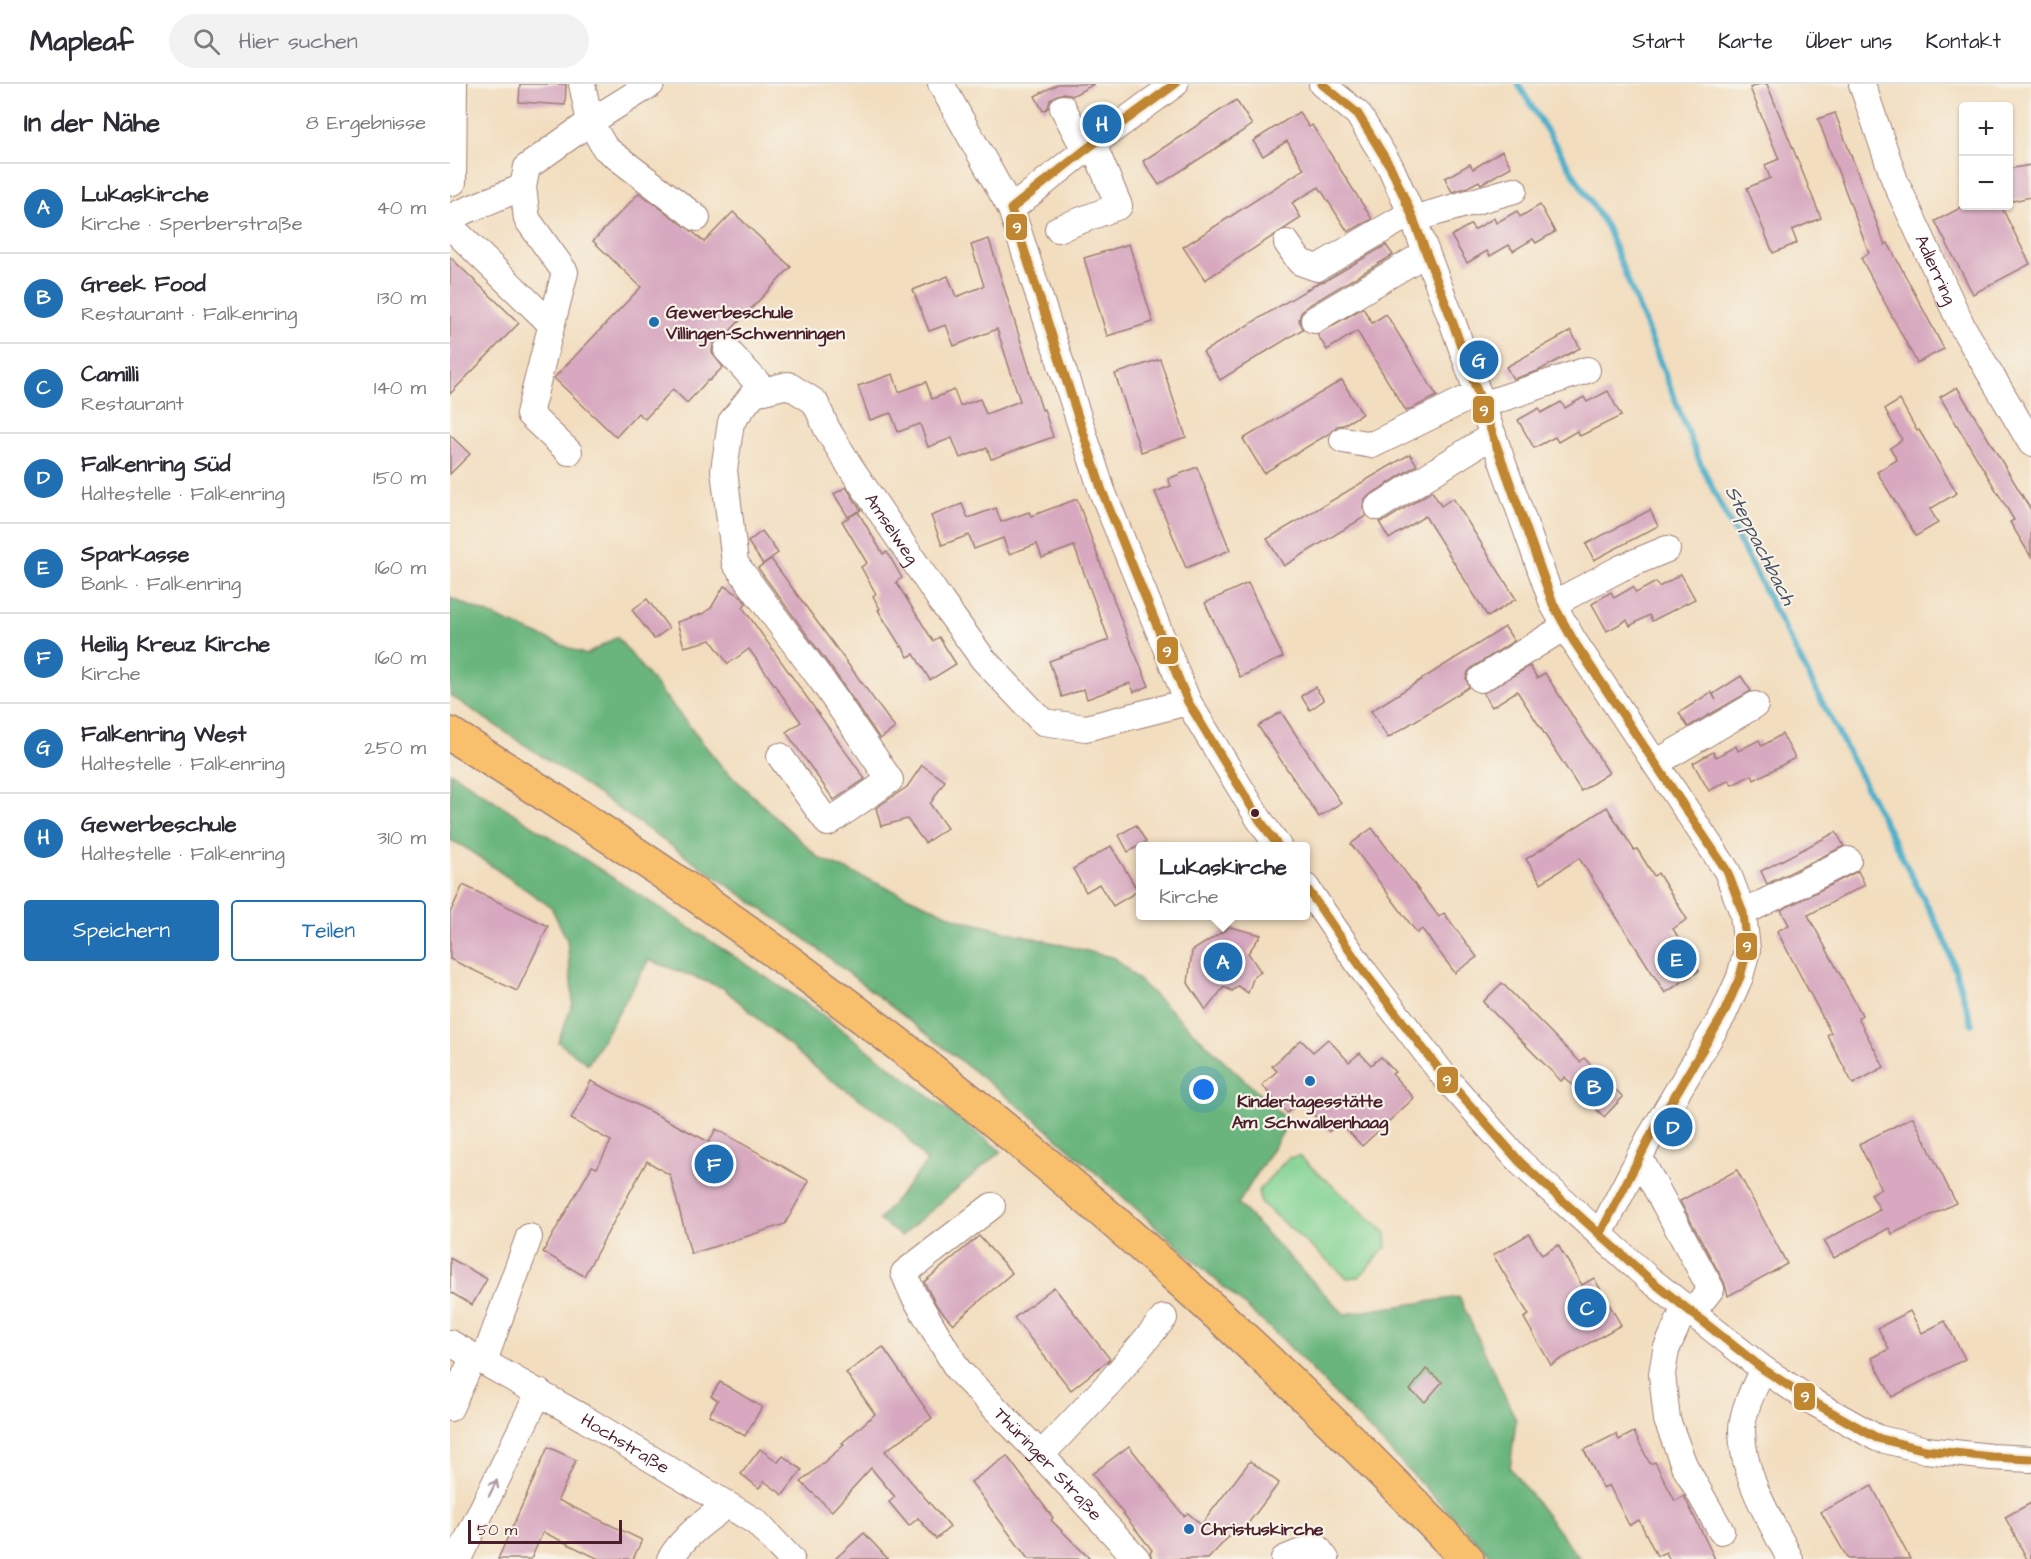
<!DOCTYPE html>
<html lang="de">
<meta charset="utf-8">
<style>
:root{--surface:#fff;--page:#f2f2f3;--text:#2b2b33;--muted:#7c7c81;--line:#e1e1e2;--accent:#1f6fb2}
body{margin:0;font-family:"Architects Daughter",sans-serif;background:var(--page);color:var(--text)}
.controls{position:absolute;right:18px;top:18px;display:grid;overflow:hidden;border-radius:6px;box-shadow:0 2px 4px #0004}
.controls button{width:54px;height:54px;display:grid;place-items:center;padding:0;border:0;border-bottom:2px solid var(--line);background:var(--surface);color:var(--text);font:30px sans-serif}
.scale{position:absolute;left:18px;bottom:15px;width:154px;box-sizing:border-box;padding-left:6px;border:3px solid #4a1f2b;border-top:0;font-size:16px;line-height:21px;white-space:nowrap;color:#4a1f2b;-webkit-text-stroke:4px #f7f3e8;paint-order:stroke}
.you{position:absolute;left:754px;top:1006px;width:21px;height:21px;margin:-15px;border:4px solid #fff;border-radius:50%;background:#1a73e8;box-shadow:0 0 0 9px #1a73e833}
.badge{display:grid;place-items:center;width:39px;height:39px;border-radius:50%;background:var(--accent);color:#fff;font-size:20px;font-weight:700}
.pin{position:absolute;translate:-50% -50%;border:3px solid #fff;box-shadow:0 2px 6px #0006}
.popup{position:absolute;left:686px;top:758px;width:174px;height:78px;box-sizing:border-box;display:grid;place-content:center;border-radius:6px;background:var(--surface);filter:drop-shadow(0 2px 4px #0005);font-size:20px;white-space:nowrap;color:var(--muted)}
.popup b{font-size:22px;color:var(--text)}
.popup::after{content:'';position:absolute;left:50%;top:100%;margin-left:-12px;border:12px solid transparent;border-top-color:var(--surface)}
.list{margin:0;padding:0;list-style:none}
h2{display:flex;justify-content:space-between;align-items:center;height:78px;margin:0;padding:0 24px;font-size:26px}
h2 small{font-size:20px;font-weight:400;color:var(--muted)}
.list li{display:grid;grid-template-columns:39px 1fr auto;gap:18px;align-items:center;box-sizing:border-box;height:90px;padding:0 24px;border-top:2px solid var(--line)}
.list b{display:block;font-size:22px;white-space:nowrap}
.list p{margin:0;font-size:20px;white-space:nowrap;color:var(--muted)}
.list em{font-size:20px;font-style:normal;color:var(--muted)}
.actions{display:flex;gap:12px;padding:18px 24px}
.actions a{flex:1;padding:14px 0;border:2px solid var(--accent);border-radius:6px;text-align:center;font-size:21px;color:var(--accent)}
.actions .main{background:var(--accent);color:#fff}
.icon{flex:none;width:33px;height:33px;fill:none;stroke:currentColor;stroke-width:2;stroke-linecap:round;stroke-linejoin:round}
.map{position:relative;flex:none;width:1581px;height:1475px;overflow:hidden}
header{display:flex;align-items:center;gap:36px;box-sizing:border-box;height:84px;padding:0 30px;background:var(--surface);border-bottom:2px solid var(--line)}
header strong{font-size:28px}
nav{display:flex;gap:33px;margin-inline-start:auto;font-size:21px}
.search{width:420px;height:54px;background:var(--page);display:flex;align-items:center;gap:15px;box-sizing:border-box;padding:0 21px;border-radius:33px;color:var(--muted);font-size:22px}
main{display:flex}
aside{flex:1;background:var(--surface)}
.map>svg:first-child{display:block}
.green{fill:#82d393;stroke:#66795f;stroke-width:1.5}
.forest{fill:#69b57d;stroke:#5a6a54;stroke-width:1.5}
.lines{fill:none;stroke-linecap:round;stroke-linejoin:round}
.stream{stroke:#4bafca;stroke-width:6}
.building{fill:#d7a8bf}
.minor-casing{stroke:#9e7e74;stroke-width:28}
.major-casing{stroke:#9e7e74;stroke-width:36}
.minor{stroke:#fff;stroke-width:26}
.major{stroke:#f8bf6c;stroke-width:33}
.bus-1-casing{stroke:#f7f3e8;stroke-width:14}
.bus-1{stroke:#c08630;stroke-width:9}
.oneway{stroke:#ae9aa0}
.poi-dot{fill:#1f6fb2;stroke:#f7f3e8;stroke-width:2}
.bus-dot{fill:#4a1f2b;stroke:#f7f3e8;stroke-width:2}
.labels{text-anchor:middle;stroke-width:4.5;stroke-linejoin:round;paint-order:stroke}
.street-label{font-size:18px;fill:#4a1f2b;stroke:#f7f3e8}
.poi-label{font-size:18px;font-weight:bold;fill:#4a1f2b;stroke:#f7f3e8;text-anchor:start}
.water-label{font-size:20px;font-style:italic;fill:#4a5163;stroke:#f7f3e8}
.line-badge{stroke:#f7f3e8;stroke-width:2}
.badge-label{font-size:16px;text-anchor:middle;font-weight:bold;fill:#fff}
</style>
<header>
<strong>Mapleaf</strong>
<div class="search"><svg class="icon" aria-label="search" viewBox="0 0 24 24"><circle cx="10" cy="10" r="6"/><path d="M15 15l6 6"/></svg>Hier suchen</div>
<nav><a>Start</a><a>Karte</a><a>Über uns</a><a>Kontakt</a></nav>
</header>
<main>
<aside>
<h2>In der Nähe<small>8 Ergebnisse</small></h2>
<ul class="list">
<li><span class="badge">A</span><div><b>Lukaskirche</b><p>Kirche · Sperberstraße</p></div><em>40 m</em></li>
<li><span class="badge">B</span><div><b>Greek Food</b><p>Restaurant · Falkenring</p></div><em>130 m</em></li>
<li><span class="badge">C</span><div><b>Camilli</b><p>Restaurant</p></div><em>140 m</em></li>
<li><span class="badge">D</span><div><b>Falkenring Süd</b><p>Haltestelle · Falkenring</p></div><em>150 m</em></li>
<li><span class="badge">E</span><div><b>Sparkasse</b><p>Bank · Falkenring</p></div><em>160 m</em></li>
<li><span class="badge">F</span><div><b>Heilig Kreuz Kirche</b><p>Kirche</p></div><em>160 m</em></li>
<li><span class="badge">G</span><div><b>Falkenring West</b><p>Haltestelle · Falkenring</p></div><em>250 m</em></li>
<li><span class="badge">H</span><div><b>Gewerbeschule</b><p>Haltestelle · Falkenring</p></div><em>310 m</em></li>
</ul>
<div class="actions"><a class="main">Speichern</a><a>Teilen</a></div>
</aside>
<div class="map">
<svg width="1581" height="1475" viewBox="0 0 1581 1475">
<rect width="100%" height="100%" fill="#f7f3e8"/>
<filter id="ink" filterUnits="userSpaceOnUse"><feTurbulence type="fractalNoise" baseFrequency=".0167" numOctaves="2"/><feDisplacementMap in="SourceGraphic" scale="12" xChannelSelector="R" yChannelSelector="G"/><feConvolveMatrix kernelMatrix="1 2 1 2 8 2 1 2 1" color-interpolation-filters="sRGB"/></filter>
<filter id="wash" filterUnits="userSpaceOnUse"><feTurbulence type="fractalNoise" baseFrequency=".008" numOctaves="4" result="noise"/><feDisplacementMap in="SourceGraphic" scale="24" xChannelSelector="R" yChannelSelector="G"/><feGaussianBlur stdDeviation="1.35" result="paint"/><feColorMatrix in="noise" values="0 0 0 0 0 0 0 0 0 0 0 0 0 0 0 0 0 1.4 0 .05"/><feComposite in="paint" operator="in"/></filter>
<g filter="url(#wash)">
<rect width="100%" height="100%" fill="#f2ddbe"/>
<!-- green -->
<polygon class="green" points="849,1072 936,1149 937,1162 909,1193 897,1194 811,1119 808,1107 838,1074"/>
<!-- forest -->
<g class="forest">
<polygon points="0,514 136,571 167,553 273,684 369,774 511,836 665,874 839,1038 788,1120 894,1230 1009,1213 1066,1336 1060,1384 1130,1475 1044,1475 833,1256 589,1038 355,855 120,691 0,611"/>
<polygon points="0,688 362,923 551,1067 451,1152 429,1136 477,1078 445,1039 371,989 273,904 199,876 138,980 108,958 123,919 117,856 101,823 11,761 0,756"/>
</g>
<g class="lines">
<!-- stream -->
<polyline class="stream" points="1068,0 1157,144 1248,374 1271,422 1496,858 1522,940"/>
</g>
<g id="blocks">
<!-- building -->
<g class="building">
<polygon points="70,0 116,0 115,21 69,18"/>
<polygon points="608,0 644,0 622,12 614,9 607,11 600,16 598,24 593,27 585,12"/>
<polygon points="1309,0 1317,0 1371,134 1342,146 1347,159 1323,169 1297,104 1320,94 1315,81 1329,75 1300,4"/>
<polygon points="786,16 802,41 709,101 693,77"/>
<polygon points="849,28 859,43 862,41 922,135 898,148 869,103 842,119 851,134 755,196 733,163 854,85 837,57 813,72 803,57"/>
<polygon points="1385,29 1435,161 1438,159 1494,265 1467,279 1411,174 1419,169 1368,35"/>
<polygon points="1052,67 1061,83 1031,100 1029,97 1016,104 1002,108 995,94 1020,80 1023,85"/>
<polygon points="1581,81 1581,113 1558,118 1558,85"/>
<polygon points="189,109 243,148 254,158 283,128 341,183 276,251 266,255 263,261 262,269 273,283 259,297 258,296 237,319 223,305 195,335 188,329 166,353 104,294 191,203 143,157"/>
<polygon points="1090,121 1105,148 1086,159 1083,155 1063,167 1059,161 1040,172 1037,167 1017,179 1001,152 1021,140 1024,146 1044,134 1046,139 1067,127 1070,133"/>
<polygon points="1514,122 1551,122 1580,180 1523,210 1485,137"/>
<polygon points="539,155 592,326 594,325 603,353 541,375 537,364 510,374 502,354 478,363 470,340 448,348 441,329 420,336 408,302 443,290 449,308 476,298 482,315 504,306 510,322 530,315 536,330 570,317 547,245 504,262 496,241 479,247 463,206 498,192 506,213 534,202 521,161"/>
<polygon points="679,160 703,238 657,252 634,174"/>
<polygon points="936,161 943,171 856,223 851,229 849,236 853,245 770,296 753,268 868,199 875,197"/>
<polygon points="0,173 69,239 0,310"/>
<polygon points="913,224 922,239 936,230 987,312 956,327 907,247 877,266 867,250"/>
<polygon points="1121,247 1130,264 1088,287 1063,295 1056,283"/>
<polygon points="710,275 736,353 691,368 665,290"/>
<polygon points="892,296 912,330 893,341 887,342 880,349 814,389 793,355"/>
<polygon points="1507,303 1581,426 1581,473 1560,438 1564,436 1490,313"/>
<polygon points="1158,307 1171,332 1130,352 1127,347 1108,358 1105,353 1084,364 1068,336 1089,324 1091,329 1111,318 1115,324 1134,313 1137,318"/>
<polygon points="1450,316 1467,347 1469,346 1507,409 1480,425 1488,439 1466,452 1427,388 1447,376 1440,364 1452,356 1435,325"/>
<polygon points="0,351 20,370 0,390"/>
<polygon points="960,370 967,381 920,411 915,415 913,423 916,432 834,482 817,455"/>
<polygon points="747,383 780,466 736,484 705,408 721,402 718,395"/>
<polygon points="396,403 411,426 398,433 384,410"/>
<polygon points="982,407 991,422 1003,414 1066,515 1038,533 975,432 939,455 929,438 936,436"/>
<polygon points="627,415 673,541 699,602 684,608 680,599 637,615 634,605 612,613 599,577 659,556 624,462 592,474 587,460 559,470 553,454 524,465 519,451 492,461 481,432 512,420 518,434 546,424 551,438 579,428 581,432"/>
<polygon points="1200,426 1208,442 1144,476 1136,460"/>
<polygon points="408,428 433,470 437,468 452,494 446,498 483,557 489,553 506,580 480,596 464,570 458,573 452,562 451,563 428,526 430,525 423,512 426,510 411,483 417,479 392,437"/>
<polygon points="312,447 328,469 313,480 298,458"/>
<polygon points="321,475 445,644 430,655 385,589 308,484"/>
<polygon points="1231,490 1245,515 1202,537 1199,531 1180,542 1177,536 1157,547 1142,520 1161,508 1164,514 1183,503 1186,509 1206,498 1209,503"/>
<polygon points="798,499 833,573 790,593 755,519"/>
<polygon points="274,502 291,512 296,519 293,524 415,695 384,716 336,648 351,638 299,565 278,580 261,556 234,563 227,538 252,530 261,524"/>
<polygon points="197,515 219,544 204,555 182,526"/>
<polygon points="1055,543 1064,557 1023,583 1018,588 1016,595 1019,603 938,654 921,627"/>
<polygon points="1080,582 1087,594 1095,589 1159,689 1131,707 1067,607 1042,623 1033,609"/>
<polygon points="1291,592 1301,607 1238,643 1229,629 1261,608 1266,616 1263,610"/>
<polygon points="865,603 874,616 860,626 851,612"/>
<polygon points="831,628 891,719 869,733 808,642"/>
<polygon points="1332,650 1345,674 1304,696 1302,691 1282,701 1279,696 1259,707 1243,679 1263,668 1266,673 1286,662 1288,667 1309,656 1312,662"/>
<polygon points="472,681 495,697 480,720 497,744 475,759 457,735 431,742 426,724 457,703"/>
<polygon points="1157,723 1184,766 1187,765 1204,792 1208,789 1237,835 1223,845 1249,887 1215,909 1129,774 1091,799 1076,775"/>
<polygon points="686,741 696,758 678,768 669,751"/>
<polygon points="922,744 989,833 994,829 1027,873 1005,889 972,845 967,849 901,760"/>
<polygon points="1386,748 1394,762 1317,800 1311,787"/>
<polygon points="661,762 688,807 663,822 649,800 636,808 623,785"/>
<polygon points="1408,787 1415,801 1358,831 1412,931 1408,934 1434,983 1403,1000 1377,951 1381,949 1327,847 1339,841 1331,826"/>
<polygon points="13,801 98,842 67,907 0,875 0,829"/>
<polygon points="780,843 811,851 798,869 811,888 804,892 798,909 788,902 782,907 774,903 756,926 738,899 742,867"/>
<polygon points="1052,899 1130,978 1134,974 1173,1013 1154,1033 1115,993 1111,997 1033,918"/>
<polygon points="878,955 899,978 910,969 921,981 931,973 945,988 942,990 964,1014 912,1062 890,1038 879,1048 851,1017 837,1029 812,1001 827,987 822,982 851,956 863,968"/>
<polygon points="141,997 259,1058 266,1045 359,1097 335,1140 241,1170 220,1091 197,1077 134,1192 93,1168 142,1082 147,1084 161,1057 121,1035"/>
<polygon points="1463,1033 1506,1119 1442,1150 1439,1144 1384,1174 1374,1157 1430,1126 1421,1110 1431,1105 1409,1060"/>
<polygon points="1287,1086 1337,1180 1278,1212 1274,1198 1230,1117"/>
<polygon points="1079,1150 1092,1171 1108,1161 1132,1201 1144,1194 1171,1241 1101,1281 1074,1234 1079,1231 1043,1171"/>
<polygon points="529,1152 562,1189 503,1240 487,1222 474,1198"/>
<polygon points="0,1174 37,1195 22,1221 0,1208"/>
<polygon points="604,1203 660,1275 621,1306 564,1234"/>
<polygon points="1460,1227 1472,1249 1495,1237 1515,1275 1442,1313 1422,1274 1439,1265 1428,1244"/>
<polygon points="433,1263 482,1334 435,1367 500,1443 486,1455 468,1434 459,1442 439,1418 445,1413 421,1384 382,1427 351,1398 394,1361 392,1359 425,1330 396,1289"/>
<polygon points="976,1285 992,1298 975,1318 960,1306"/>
<polygon points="270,1298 312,1323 295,1352 259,1331 268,1316 261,1312"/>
<polygon points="1184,1348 1200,1380 1205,1378 1225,1417 1234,1412 1265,1475 1219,1475 1216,1468 1207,1472 1189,1436 1179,1441 1159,1401 1153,1404 1134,1366 1166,1350 1169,1356"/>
<polygon points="679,1362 734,1432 738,1429 751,1441 800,1377 829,1399 790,1450 785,1446 758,1475 702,1475 700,1469 702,1466 642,1390"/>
<polygon points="98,1363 126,1376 108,1416 192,1456 183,1475 149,1475 93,1448 81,1475 48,1475"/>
<polygon points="310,1365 328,1378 333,1372 352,1386 333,1411 314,1397 309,1404 291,1390"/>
<polygon points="557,1372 603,1434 601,1436 640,1475 578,1475 521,1398"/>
<polygon points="1422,1402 1460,1475 1398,1475 1371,1428"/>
<polygon points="1581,1419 1581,1475 1577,1475 1555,1433"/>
<polygon points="414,1449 438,1475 385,1475"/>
</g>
</g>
</g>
<g filter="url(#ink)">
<use href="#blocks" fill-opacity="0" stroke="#9e7e74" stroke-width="1.5"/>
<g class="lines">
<defs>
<g id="minor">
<polyline points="132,0 140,38 155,64 247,134"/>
<polyline points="491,0 561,125 652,407 738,618 809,735 828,762"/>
<polyline points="872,0 908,30 941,84 961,129 1000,231 1103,520 1123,556 1277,787 1293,829 1297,866 1290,893 1273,931 1199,1055 1150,1150"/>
<path id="s1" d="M1412 0 1445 97 1512 242 1581 359"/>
<polyline points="613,24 635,66"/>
<polyline points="3,98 4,0"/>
<polyline points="561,125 635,66 725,0"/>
<polyline points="0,133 73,103"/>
<polyline points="963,135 1064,106"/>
<polyline points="0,142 101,240"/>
<polyline points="608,145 669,122 643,60"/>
<polyline points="837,159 850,178 867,184 961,129"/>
<polyline points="864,236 976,169"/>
<polyline points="277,266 315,307"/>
<polyline points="1032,321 1137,286"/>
<polyline points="893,356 922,361 1028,309"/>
<polyline points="119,368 79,330 115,188 77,135 73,103 77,83 140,38 201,0"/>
<polyline points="928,423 1043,351"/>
<polyline points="1103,520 1171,484 1217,465"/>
<polyline points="1031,595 1116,542"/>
<path id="s2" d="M330 672 378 739 440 696 373 598 285 479 274 386 281 338 304 309 338 301 365 318 377 345 401 384 491 517 533 575 593 638 636 644 738 618"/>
<polyline points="1206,679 1305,621"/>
<polyline points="856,803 915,889 994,992 1070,1078 1198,1194 1313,1285 1365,1319 1427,1354 1476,1366 1541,1373 1581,1375"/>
<polyline points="1293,829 1398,776"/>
<polyline points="1189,1073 1261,1205 1242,1229"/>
<path id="s3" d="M542 1122 454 1189 463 1210 508 1286 591 1371 687 1475"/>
<polyline points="1235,1223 1216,1266 1212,1290 1217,1336 1234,1381 1271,1447"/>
<path id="s4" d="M0 1259 135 1335 306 1438 341 1475"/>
<polyline points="34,1277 79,1153"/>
<path d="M1313 1285C1305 1302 1292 1327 1292 1346 1292 1392 1320 1435 1340 1475"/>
<polyline points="0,1324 24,1272"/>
<polyline points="591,1371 660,1298 714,1234"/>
<polyline points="8,1475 89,1308"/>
<path d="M220 1475C234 1452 255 1437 277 1421"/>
<polyline points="834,1475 866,1462 876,1475"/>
</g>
<path id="major" d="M0 650C119 724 237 802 350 886 589 1062 812 1260 1017 1475"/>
</defs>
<!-- minor casing -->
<use href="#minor" class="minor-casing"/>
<!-- major casing -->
<use href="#major" class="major-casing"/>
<!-- minor -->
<use href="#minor" class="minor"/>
<!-- major -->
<use href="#major" class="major"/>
<defs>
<g id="bus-1">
<polyline points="725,0 635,66 561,125 652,407 738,618 809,735 828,762"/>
<polyline points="872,0 908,30 941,84 961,129 1000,231 1103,520 1123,556 1277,787 1293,829 1297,866 1290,893 1273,931 1199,1055 1150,1150"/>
<polyline points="856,803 915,889 994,992 1070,1078 1198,1194 1313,1285 1365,1319 1427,1354 1476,1366 1541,1373 1581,1375"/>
</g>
</defs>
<!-- bus-1 casing -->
<use href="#bus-1" class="bus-1-casing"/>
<!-- bus-1 -->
<use href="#bus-1" class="bus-1"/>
</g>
<!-- one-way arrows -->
<defs><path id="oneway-shaft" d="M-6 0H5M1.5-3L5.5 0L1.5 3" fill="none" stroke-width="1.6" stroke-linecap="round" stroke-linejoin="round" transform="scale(1.5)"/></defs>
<use class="oneway" href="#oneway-shaft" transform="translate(43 1404) rotate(-64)"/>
</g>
<!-- markers -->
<g class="poi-dot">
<circle cx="204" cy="238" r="6"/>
<circle cx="860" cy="997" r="6"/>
<circle cx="739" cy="1445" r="6"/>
</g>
<circle class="bus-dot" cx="805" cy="729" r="5"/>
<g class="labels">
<!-- street labels -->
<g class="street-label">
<text dy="6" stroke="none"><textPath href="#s1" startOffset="200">Adlerring</textPath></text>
<text dy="6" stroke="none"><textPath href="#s2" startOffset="819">Amselweg</textPath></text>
<text dy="6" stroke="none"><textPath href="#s4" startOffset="202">Hochstraße</textPath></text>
<text dy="6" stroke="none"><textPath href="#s3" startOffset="352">Thüringer Straße</textPath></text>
</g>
<!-- poi labels -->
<g class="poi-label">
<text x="216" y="234">Gewerbeschule<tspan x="216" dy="21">Villingen-Schwenningen</tspan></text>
<text x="860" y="1023" text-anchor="middle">Kindertagesstätte<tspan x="860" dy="21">Am Schwalbenhaag</tspan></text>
<text x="751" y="1451">Christuskirche</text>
</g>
<!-- water labels -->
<g class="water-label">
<text transform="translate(1311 461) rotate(63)" y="7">Steppachbach</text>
</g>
</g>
<g class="line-badge">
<rect x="555" y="129" width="23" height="28" rx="6" fill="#c08630"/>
<rect x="1022" y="311" width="23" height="29" rx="6" fill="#c08630"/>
<rect x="706" y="552" width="23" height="29" rx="6" fill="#c08630"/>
<rect x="1285" y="848" width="23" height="29" rx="6" fill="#c08630"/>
<rect x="986" y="982" width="23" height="28" rx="6" fill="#c08630"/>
<rect x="1343" y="1298" width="23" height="29" rx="6" fill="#c08630"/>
</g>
<g class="badge-label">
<text x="567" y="149">9</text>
<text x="1034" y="332">9</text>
<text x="717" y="573">9</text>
<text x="1297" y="868">9</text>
<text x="997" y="1002">9</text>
<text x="1355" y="1318">9</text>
</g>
</svg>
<div class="controls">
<button>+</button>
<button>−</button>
</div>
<div class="scale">50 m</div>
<div class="you"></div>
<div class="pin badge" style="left:773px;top:878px">A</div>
<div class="popup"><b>Lukaskirche</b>Kirche</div>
<div class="pin badge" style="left:1144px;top:1003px">B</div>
<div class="pin badge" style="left:1137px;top:1224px">C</div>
<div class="pin badge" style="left:1223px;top:1043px">D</div>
<div class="pin badge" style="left:1227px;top:875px">E</div>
<div class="pin badge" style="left:264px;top:1080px">F</div>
<div class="pin badge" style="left:1029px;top:276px">G</div>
<div class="pin badge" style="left:652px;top:40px">H</div>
</div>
</main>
